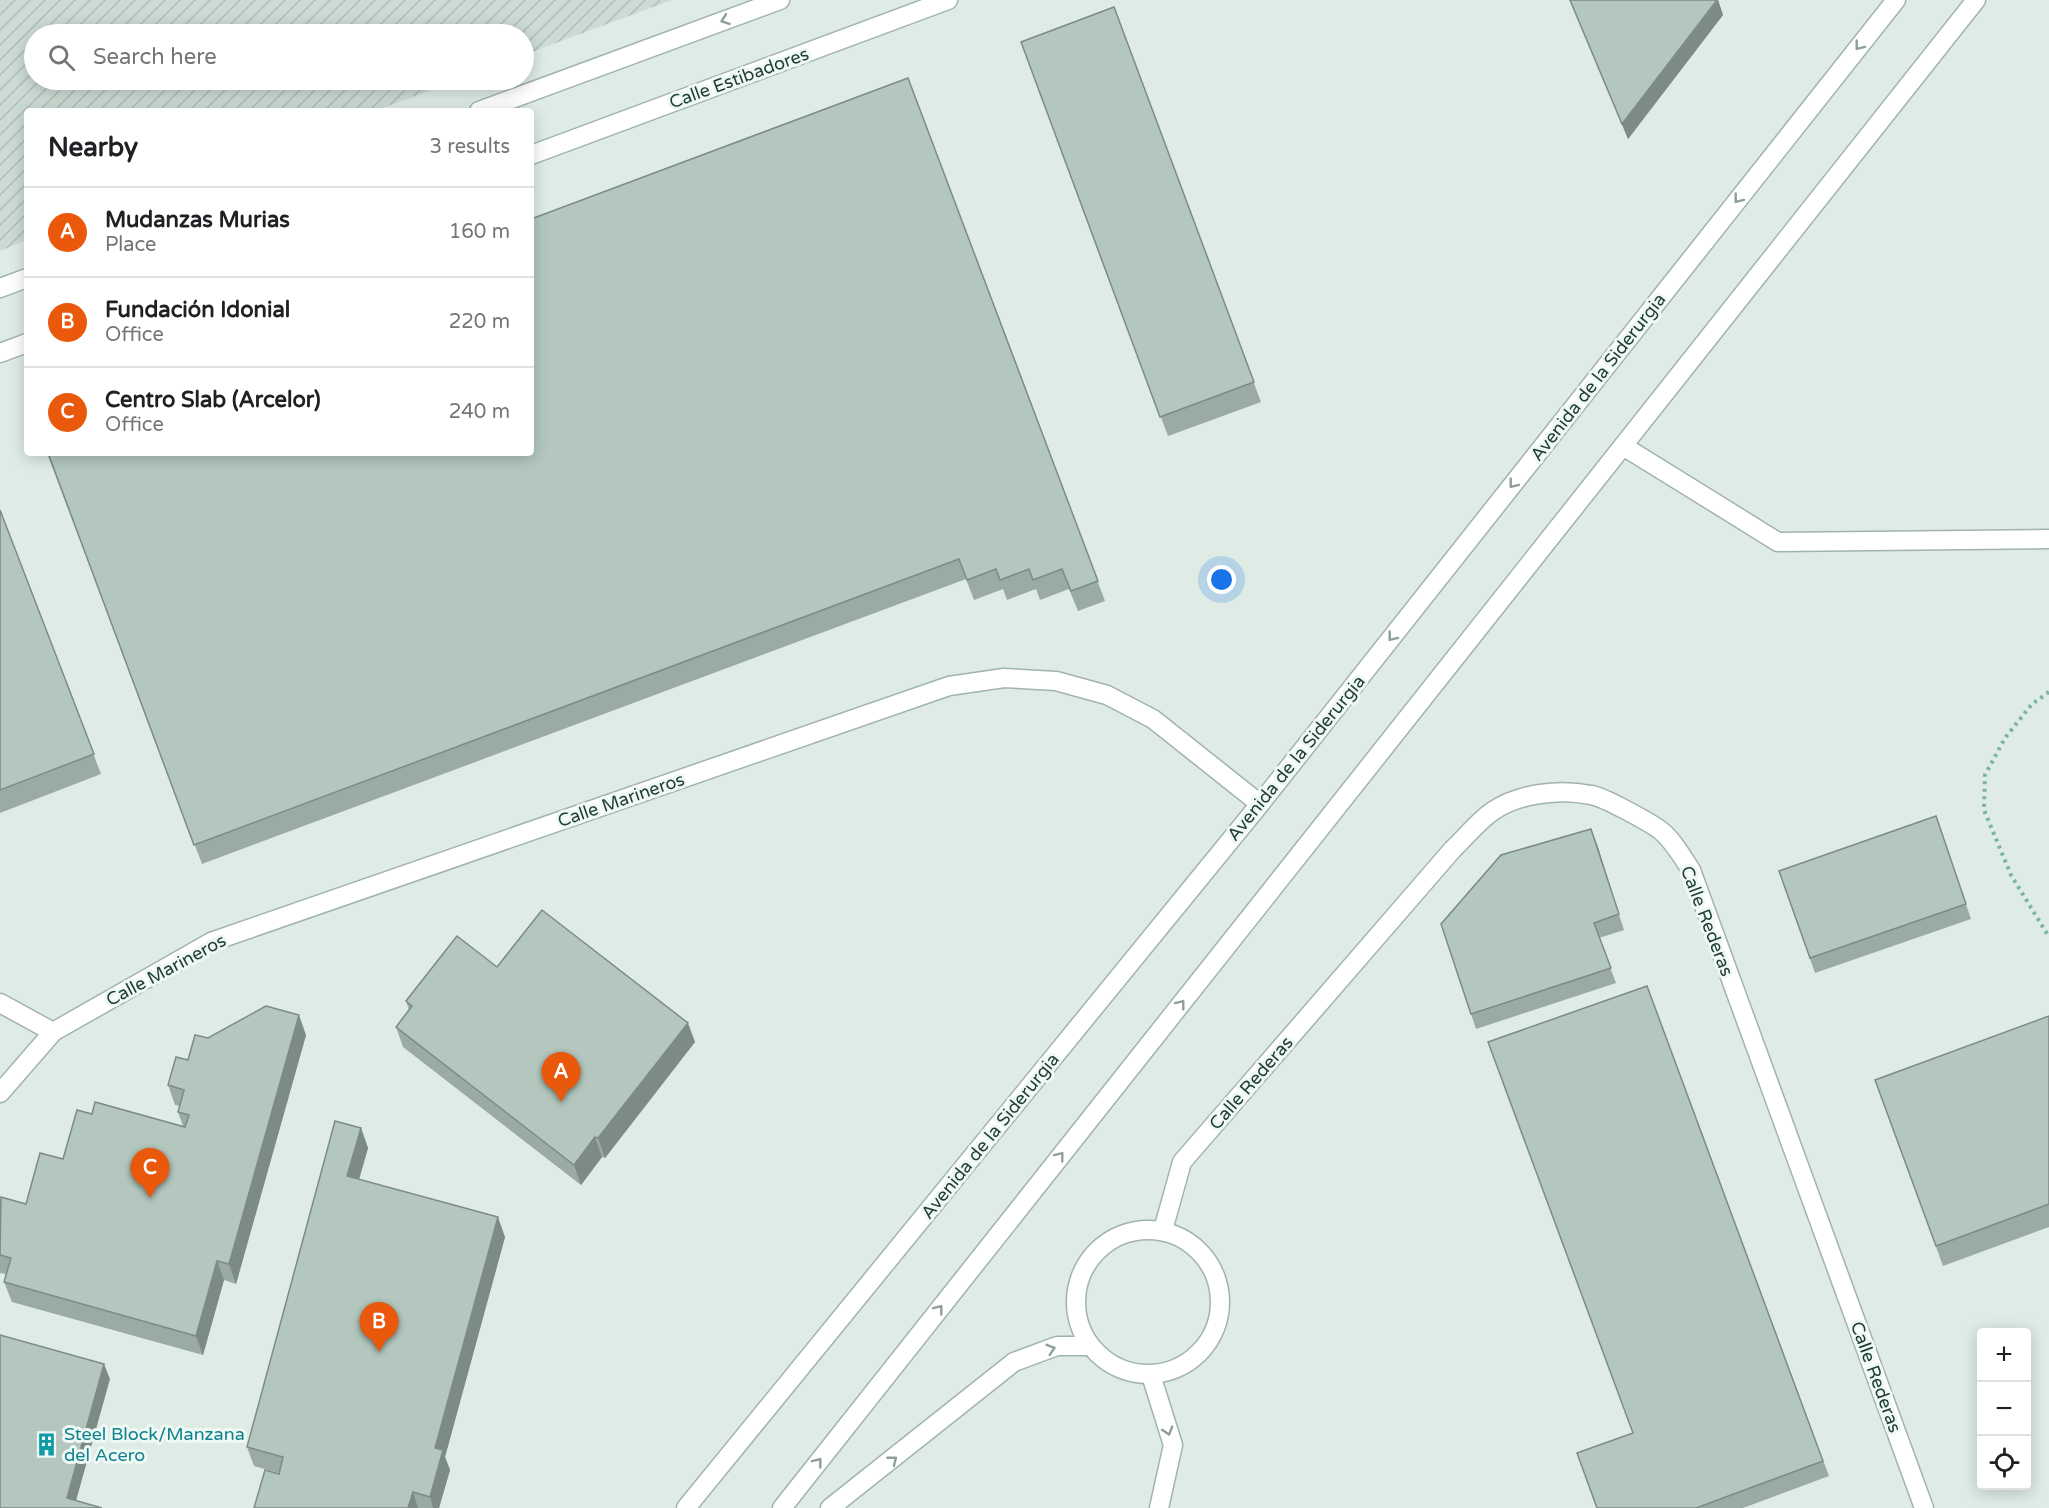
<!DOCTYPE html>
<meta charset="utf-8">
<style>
:root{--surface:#fff;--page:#f6f6f6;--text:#202124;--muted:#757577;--line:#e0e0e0;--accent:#ea580c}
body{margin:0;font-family:"Varela Round",sans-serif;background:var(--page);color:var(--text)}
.controls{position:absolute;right:18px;bottom:18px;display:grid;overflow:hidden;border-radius:6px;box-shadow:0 3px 15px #0003}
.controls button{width:54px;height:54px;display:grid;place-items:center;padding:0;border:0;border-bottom:2px solid var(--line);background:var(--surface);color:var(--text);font:30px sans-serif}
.you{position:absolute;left:1222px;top:580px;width:21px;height:21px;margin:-15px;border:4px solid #fff;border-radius:50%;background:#1a73e8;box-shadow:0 0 0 9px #1a73e833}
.badge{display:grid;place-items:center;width:39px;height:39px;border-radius:50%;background:var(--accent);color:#fff;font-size:20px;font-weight:700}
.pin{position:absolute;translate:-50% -50px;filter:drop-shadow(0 2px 3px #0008)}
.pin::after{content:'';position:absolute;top:32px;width:21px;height:18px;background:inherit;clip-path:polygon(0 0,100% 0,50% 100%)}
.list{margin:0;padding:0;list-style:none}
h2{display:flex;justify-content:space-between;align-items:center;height:78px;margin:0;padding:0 24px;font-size:26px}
h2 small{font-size:20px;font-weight:400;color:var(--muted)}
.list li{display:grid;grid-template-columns:39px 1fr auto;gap:18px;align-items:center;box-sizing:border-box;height:90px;padding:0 24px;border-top:2px solid var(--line)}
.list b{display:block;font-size:22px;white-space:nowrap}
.list p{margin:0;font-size:20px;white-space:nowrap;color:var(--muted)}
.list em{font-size:20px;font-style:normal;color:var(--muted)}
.icon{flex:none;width:33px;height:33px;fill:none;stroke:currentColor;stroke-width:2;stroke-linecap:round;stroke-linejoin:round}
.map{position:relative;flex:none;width:2049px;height:1508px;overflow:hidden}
.search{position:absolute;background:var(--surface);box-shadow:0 3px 15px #0003;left:24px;top:24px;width:510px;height:66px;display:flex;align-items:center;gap:15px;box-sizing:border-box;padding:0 21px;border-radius:33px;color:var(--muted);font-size:22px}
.panel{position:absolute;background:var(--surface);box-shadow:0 3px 15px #0003;left:24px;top:108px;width:510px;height:348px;border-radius:6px}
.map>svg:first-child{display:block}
.industrial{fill:url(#industrial-furrows)}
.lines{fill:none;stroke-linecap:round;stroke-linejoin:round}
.service-casing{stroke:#a1b4ac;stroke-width:21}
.minor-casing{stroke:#a1b4ac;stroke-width:21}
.tertiary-casing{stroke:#a1b4ac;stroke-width:21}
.path{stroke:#7bb39f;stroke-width:4;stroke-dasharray:3 4.5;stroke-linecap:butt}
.service{stroke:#fff;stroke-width:18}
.minor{stroke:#fff;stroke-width:18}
.tertiary{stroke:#fff;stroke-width:18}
.wall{fill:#9aaba3}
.shaded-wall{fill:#7d8b85}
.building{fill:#b3c7be;stroke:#7d8b85;stroke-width:1.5}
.oneway{stroke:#8e9e99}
.labels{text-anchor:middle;stroke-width:6;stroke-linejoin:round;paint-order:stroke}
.street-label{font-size:18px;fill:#1e3d33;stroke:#eff8f3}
.culture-label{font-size:18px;fill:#0d838f;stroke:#eff8f3;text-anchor:start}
</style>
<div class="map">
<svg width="2049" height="1508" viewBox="0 0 2049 1508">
<defs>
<pattern id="industrial-furrows" width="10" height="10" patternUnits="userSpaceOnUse" patternTransform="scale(1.5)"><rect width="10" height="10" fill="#ccdcd4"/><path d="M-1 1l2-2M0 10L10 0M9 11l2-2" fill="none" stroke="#afbeb6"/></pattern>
</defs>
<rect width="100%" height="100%" fill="#deece5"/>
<!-- industrial -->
<polygon class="industrial" points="0,0 672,0 524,55 524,34 34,34 34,80 459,80 374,111 27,111 27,240 0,251"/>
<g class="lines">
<defs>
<g id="service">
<polyline points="479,111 780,0"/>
<polyline points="531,155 948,0"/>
<polyline points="0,288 27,278"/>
<polyline points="0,353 27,343"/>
<polyline points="0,1003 53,1032"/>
<polyline points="0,1093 53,1032 211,942 949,686 1004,678 1056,681 1107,695 1153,719 1260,804"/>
</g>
<g id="minor">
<polyline points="1623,446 1778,542 2049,539"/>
<path d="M1163 1230 1182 1162 1453 849C1466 837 1478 821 1493 811 1519 793 1560 789 1591 795 1604 797 1649 822 1660 830 1673 840 1682 857 1691 870L1924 1508"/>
<circle cx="1148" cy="1302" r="72"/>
<polyline points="1151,1375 1173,1445 1159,1508"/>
<polyline points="830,1508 1014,1362 1057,1346 1090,1346"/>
</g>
<g id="tertiary">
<polyline points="686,1508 1260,804 1896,0"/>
<polyline points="782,1508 1976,0"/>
</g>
</defs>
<!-- service casing -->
<use href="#service" class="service-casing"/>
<!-- minor casing -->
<use href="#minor" class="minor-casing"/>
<!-- tertiary casing -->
<use href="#tertiary" class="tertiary-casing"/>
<!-- path -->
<polyline class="path" points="2049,692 2032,704 2005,738 1985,775 1984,810 2011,875 2049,937"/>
<!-- service -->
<use href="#service" class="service"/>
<!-- minor -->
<use href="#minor" class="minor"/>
<!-- tertiary -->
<use href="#tertiary" class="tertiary"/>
</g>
<!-- wall -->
<g class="wall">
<polygon points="1570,0 1718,0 1723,15 1628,139"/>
<polygon points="1114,7 1261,402 1168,436 1021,42"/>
<polygon points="908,78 1105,601 1078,611 1069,589 1040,600 1036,589 1007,600 1003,589 974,600 966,579 202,864 47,453"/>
<polygon points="0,510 101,774 0,813"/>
<polygon points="1936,816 1971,919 1815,973 1779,871"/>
<polygon points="1591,829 1624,930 1599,938 1616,983 1476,1029 1471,1014"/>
<polygon points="497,967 695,1042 605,1158 602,1157 581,1185 403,1047 396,1027 409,1010 406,1001"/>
<polygon points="1647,986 1829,1476 1743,1508 1597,1508 1633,1433"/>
<polygon points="2049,1016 2049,1227 1943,1266 1875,1080"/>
<polygon points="306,1035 236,1284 224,1280 203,1355 12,1302 4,1282 6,1274 0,1273 0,1199 26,1204 63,1159 92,1114 183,1126 178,1112 180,1106 175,1105 168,1085 188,1060 208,1038"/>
<polygon points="361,1128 368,1148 359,1180 505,1237 445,1457 450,1470 439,1508 254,1508 279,1473 254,1466 247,1447"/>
</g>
<!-- shaded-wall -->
<g class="shaded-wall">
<polygon points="1718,0 1723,15 1628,139 1622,124"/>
<polygon points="1591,829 1597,844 1624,930 1619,914"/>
<polygon points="299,1015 306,1035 236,1284 229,1264"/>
<polygon points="688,1023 695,1042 605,1158 598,1138"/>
<polygon points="361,1128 368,1148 354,1196 347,1176"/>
<polygon points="595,1137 602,1157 581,1185 574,1165"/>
<polygon points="498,1217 505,1237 445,1457 450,1470 439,1508 433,1508 430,1497 435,1448"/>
<polygon points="217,1261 224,1280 203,1355 196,1336"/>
<polygon points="104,1364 110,1379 74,1508 67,1498"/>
<polygon points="413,1492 418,1508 408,1508"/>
</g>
<!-- building -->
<g class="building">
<polygon points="1570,0 1717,0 1622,124"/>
<polygon points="1114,7 1254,382 1160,417 1021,42"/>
<polygon points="908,78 1098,581 1071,591 1062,569 1033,580 1029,569 1000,580 996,569 967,580 959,559 194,845 48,453 531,453 531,219"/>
<polygon points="0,510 94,754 0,790"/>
<polygon points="1936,816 1966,904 1810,958 1779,871"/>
<polygon points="1591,829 1619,914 1594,923 1611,968 1471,1014 1441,924 1501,855"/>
<polygon points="542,910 688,1023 598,1138 595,1137 574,1165 396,1027 412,1006 406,1001 457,936 497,967"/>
<polygon points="1647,986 1823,1461 1696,1508 1597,1508 1577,1453 1633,1433 1488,1042"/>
<polygon points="266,1006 299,1015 229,1264 217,1261 196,1336 4,1282 11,1258 0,1255 1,1197 26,1204 40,1153 63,1159 77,1110 92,1114 95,1102 185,1127 189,1115 178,1112 184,1090 168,1085 176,1057 188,1060 195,1035 208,1038"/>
<polygon points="2049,1016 2049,1204 1936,1246 1875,1080"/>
<polygon points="335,1121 361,1128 347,1176 498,1217 435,1448 443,1450 430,1497 413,1492 408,1508 254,1508 265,1470 279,1474 283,1457 247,1447"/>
<polygon points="0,1335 104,1364 67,1498 102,1508 0,1508"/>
</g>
<!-- one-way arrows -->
<defs><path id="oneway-chevron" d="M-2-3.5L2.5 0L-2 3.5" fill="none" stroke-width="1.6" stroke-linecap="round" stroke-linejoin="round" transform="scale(1.5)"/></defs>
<g class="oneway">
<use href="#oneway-chevron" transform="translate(725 20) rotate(160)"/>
<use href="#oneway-chevron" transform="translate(1859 46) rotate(128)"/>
<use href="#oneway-chevron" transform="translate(1738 199) rotate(128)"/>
<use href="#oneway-chevron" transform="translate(1513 484) rotate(128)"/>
<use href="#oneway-chevron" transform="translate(1392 637) rotate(128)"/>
<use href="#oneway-chevron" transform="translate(1181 1004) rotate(-52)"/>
<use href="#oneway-chevron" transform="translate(1060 1156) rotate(-52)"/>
<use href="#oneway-chevron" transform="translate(939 1309) rotate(-52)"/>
<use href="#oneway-chevron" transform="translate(1051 1349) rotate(-17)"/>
<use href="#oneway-chevron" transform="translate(1168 1431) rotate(73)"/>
<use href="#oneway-chevron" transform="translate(893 1460) rotate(-39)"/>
<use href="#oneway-chevron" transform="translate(818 1462) rotate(-52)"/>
</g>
<!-- icons -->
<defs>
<symbol id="building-bare" viewBox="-9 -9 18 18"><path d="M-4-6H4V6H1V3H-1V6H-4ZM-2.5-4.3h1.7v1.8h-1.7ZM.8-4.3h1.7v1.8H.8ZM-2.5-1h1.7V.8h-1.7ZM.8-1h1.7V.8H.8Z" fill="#0f9aa8" stroke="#eff8f3" stroke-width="2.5" paint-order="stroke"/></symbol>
</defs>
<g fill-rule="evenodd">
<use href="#building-bare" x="30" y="1428" width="33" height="33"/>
</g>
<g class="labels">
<!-- street labels -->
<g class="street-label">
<text transform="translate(739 78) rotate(-20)" y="6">Calle Estibadores</text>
<text transform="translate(1598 377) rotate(-52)" y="6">Avenida de la Siderurgia</text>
<text transform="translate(1296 758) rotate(-51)" y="6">Avenida de la Siderurgia</text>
<text transform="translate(621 800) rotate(-19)" y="6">Calle Marineros</text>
<text transform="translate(1707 921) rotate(69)" y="6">Calle Rederas</text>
<text transform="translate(166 970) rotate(-28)" y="6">Calle Marineros</text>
<text transform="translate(1251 1083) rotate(-49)" y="6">Calle Rederas</text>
<text transform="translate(990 1136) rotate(-51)" y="6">Avenida de la Siderurgia</text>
<text transform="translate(1876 1377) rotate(70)" y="6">Calle Rederas</text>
</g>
<!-- culture labels -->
<g class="culture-label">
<text x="64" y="1440">Steel Block/Manzana<tspan x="64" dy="21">del Acero</tspan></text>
</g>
</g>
</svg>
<div class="controls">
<button>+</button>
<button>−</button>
<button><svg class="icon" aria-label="locate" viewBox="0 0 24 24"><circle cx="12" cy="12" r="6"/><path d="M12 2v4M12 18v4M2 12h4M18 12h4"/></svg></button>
</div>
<div class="you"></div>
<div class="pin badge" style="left:561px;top:1102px">A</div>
<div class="pin badge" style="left:379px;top:1352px">B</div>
<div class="pin badge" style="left:150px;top:1198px">C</div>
<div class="search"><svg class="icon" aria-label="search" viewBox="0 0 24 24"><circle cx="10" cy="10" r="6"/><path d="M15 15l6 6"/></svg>Search here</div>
<section class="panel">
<h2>Nearby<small>3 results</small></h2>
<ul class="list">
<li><span class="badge">A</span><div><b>Mudanzas Murias</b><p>Place</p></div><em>160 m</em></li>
<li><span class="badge">B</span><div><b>Fundación Idonial</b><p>Office</p></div><em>220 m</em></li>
<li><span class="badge">C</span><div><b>Centro Slab (Arcelor)</b><p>Office</p></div><em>240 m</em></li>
</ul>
</section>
</div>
